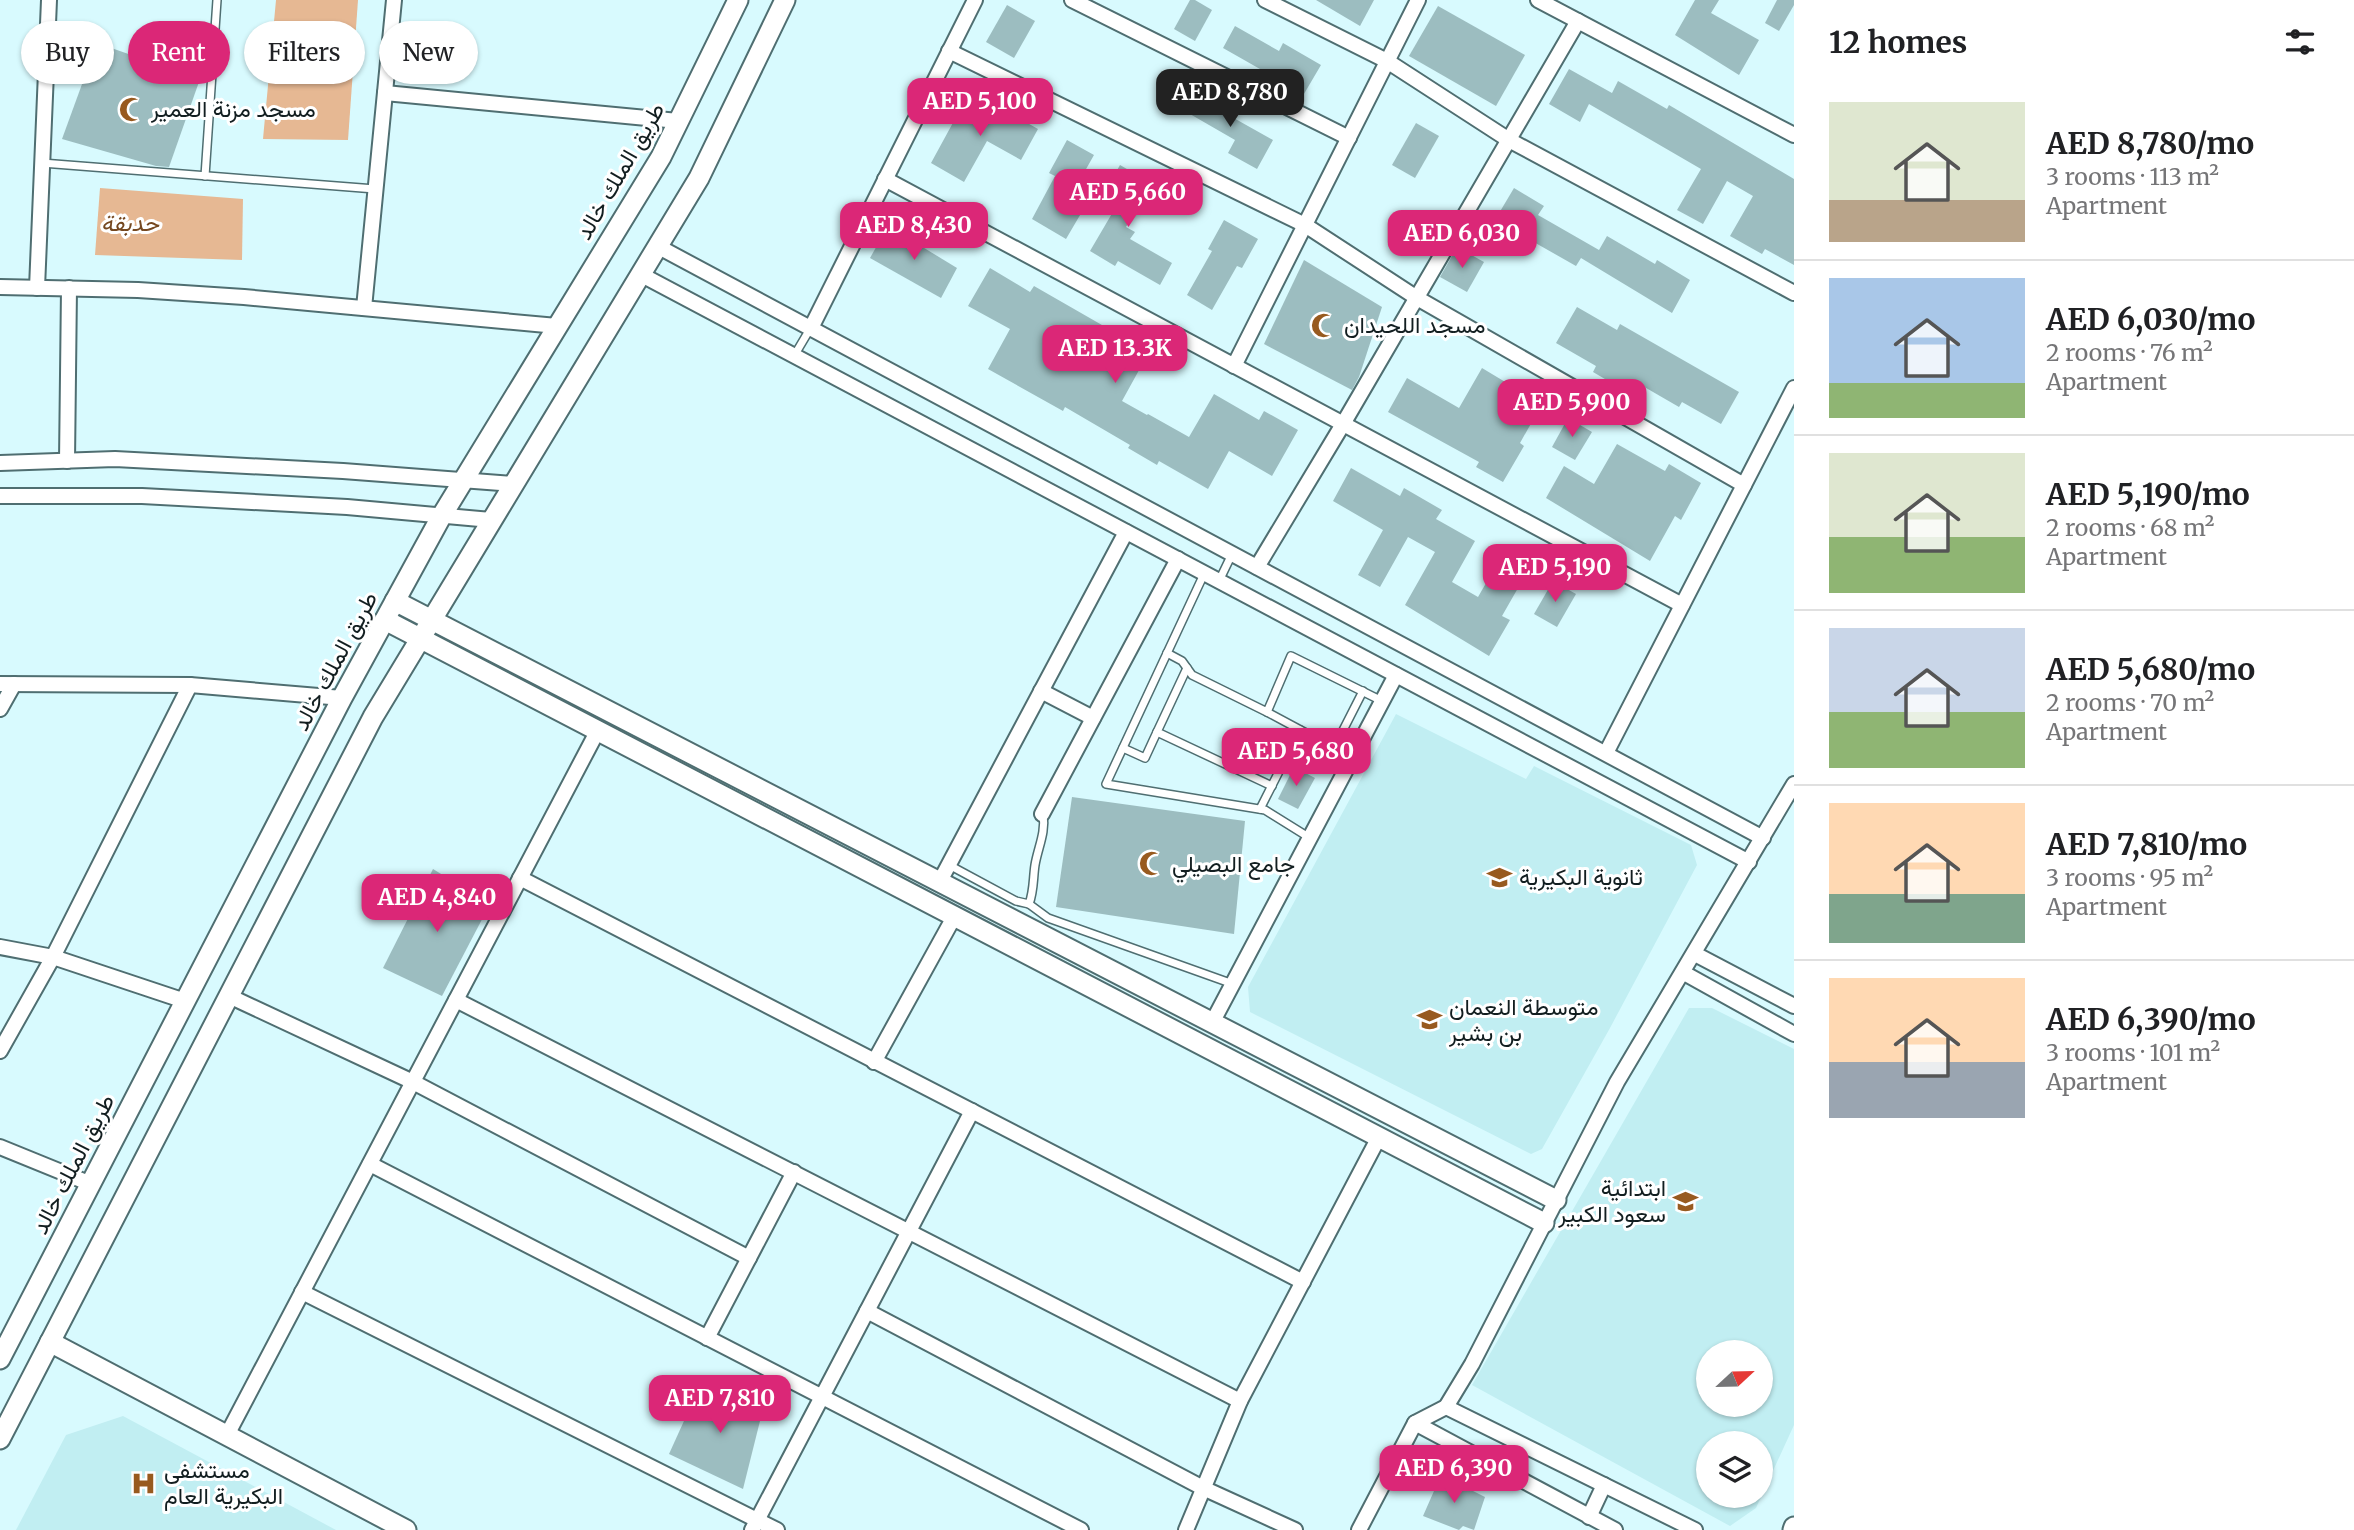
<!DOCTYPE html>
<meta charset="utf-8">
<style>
body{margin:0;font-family:Merriweather,Vazirmatn,serif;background:#f2f2f2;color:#202124;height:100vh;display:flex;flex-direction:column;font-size:26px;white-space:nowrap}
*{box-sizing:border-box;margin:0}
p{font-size:23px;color:#757577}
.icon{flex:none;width:38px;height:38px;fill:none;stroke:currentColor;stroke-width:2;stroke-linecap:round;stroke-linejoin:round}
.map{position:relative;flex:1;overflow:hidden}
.side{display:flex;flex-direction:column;background:#fff;width:560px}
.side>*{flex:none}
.hud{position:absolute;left:21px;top:21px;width:665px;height:63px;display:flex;gap:14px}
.needle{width:46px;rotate:68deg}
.fabs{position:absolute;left:1696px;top:1340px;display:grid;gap:14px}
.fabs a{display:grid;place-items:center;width:77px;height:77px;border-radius:50%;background:#fff;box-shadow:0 2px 5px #0004;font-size:35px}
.price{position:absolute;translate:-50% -60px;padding:0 16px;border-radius:14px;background:#db2777;color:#fff;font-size:23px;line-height:46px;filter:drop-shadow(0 2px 4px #0008)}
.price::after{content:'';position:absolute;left:50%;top:42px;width:21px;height:16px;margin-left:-10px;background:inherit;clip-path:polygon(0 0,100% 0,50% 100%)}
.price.current{background:#222;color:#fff}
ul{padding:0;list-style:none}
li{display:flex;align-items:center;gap:21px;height:175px;padding:0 35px}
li+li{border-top:2px solid #e0e0e0}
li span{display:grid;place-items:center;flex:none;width:196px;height:140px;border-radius:0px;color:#555}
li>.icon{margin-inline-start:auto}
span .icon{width:84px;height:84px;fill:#fffc;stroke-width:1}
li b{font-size:30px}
h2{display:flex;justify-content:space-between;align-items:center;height:84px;padding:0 35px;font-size:30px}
.tag{padding:0 24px;border-radius:32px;background:#fff;box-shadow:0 2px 5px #0004;font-size:24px;line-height:63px}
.tag.current{background:#db2777;color:#fff}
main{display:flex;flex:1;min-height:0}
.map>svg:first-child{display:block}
.built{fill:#c1eef2;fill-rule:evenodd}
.green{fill:#e6b893}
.building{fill:#9cbdc0}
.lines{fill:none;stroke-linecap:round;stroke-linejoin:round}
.lane-casing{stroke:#4f6e71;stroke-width:10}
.street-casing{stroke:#4f6e71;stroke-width:18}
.secondary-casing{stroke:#4f6e71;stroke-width:23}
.lane{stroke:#fff;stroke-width:7}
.street{stroke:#fff;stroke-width:14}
.secondary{stroke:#fff;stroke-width:19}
.labels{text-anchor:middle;stroke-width:6;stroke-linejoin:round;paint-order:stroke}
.poi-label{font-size:23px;fill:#121e20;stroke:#fff;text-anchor:start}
.street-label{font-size:23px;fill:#121e20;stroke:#fff}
.park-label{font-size:23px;font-style:italic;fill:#754820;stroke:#fff}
</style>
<main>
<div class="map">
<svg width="1794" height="1530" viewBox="0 0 1794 1530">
<rect width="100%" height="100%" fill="#d8fafe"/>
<g class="built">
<path d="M1396,714L1526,779L1534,766L1691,845L1697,865L1610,1028L1542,1149L1531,1154L1250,1012L1248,987Z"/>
<path d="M1689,1008H1712L1794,1049V1425L1756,1508L1730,1526L1472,1385ZM1708,1353H1760V1405H1708ZM1708,1444H1760V1496H1708Z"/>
<path d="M123,1416L336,1530H16L66,1435Z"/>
</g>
<g class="green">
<path d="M276,0H358L348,140L263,139Z"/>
<path d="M100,188L243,199L242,260L95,255Z"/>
</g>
<g class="building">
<path d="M1190,0H1195L1212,10L1195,41L1174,29Z"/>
<path d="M1316,0H1374L1360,26Z"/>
<path d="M1695,0H1719L1711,13L1759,40L1739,75L1675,35Z"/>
<path d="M1777,0H1794V5L1779,31L1765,23Z"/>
<path d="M1007,5L1035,21L1014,58L986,42Z"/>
<path d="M1438,6L1525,55L1496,106L1409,56Z"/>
<path d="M1235,26L1279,51L1283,43L1321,65L1301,99L1264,77L1267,73L1223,48Z"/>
<path d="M97,43L200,79L169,167L156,166L62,139Z"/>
<path d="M1569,69L1612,93L1618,81L1667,109L1669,105L1794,179V265L1765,249L1762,254L1730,236L1753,196L1727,181L1703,224L1677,210L1701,169L1589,104L1580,122L1549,104Z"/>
<path d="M1195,89L1226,107L1223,112L1273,140L1257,169L1228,153L1235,140L1183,110Z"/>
<path d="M967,97L1011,122L1015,116L1038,129L1021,160L987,141L964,182L931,163Z"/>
<path d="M1416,123L1439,136L1415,178L1392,165Z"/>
<path d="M1067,140L1094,155L1068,201L1083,210L1066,239L1032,219L1055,176L1049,173Z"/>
<path d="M1120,165L1151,183L1126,227L1135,232L1130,239L1172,263L1160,285L1118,261L1115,266L1090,251L1117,205L1102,197Z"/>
<path d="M1514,188L1544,206L1538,215L1599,250L1607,236L1655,264L1657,260L1690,280L1672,313L1581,258L1576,266L1495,220Z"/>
<path d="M1224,220L1258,239L1242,268L1237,266L1212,310L1187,295L1212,251L1208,249Z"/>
<path d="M888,226L957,268L941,298L870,258Z"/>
<path d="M1457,247L1484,262L1467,292L1440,277Z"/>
<path d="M1304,260L1382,307L1359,377L1352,390L1264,344Z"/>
<path d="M990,268L1030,292L1034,286L1149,352L1122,401L1147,415L1148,414L1189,437L1214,394L1259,420L1264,411L1298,430L1272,476L1229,451L1208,489L1159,461L1157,465L1128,448L1130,445L1065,407L1063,411L988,369L1010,329L968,306Z"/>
<path d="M1577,307L1617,330L1620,324L1739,392L1721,424L1682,402L1679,407L1634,381L1627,392L1593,372L1596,366L1556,343Z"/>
<path d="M1482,368L1542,404L1520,443L1524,446L1503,482L1476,467L1479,462L1388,412L1407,378L1459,408Z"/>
<path d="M1568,418L1592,432L1575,460L1552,447Z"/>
<path d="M1617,444L1665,471L1669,464L1701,483L1681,520L1675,516L1650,561L1546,498L1564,466L1594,484Z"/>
<path d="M1351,468L1400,496L1404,488L1442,510L1436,519L1475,541L1452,582L1478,597L1504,552L1530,567L1502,616L1510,620L1489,656L1405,605L1435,552L1408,537L1380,587L1358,575L1383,530L1333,501Z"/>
<path d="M1553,581L1576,594L1557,627L1534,614Z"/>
<path d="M1294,767L1315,778L1298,809L1278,799Z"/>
<path d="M1072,797L1245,821L1234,934L1056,907Z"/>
<path d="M433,869L490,904L442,996L383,968Z"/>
<path d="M698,1390L765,1401L743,1489L669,1454Z"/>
<path d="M1441,1475L1485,1497L1474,1530L1463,1526L1459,1530L1423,1516Z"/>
</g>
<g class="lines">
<defs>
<g id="lane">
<path d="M42,163L375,189"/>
<path d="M205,176L217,0"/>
<path d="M794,356L810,329"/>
<path d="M1204,574L1106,784L1265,810L1310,838"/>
<path d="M1219,581L1232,554"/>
<path d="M1167,653L1182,661L1192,675L1267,712L1291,656L1382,701"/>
<path d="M1187,668L1157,732L1272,786"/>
<path d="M1267,712L1334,748L1363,691"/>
<path d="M1123,748L1145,758L1157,732"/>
<path d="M1260,809L1300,730"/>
<path d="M1043,814C1046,833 1038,847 1035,865C1033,878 1034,891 1029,904L1048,918L1233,984"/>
<path d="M949,865L1016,901L1029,904"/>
</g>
<g id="street">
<path d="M1072,0L1349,138"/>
<path d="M1265,0L1387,61L1509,140L1794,293"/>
<path d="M1538,0L1794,135"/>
<path d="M949,51L1305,225L1417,298L1744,485"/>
<path d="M385,93L678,121"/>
<path d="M885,179L1682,605"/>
<path d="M657,246L1763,838"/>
<path d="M640,274L1749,862"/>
<path d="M0,287L138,290L244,297L557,326"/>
<path d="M37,288L49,0"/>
<path d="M364,308L394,0"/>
<path d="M811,328L975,0"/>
<path d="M1234,366L1418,0"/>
<path d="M67,461L69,288"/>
<path d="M0,463L115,459L343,471L513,484"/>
<path d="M0,496H142L347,507L491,520"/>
<path d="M1257,567L1343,424L1578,21"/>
<path d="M0,684L190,685L342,698"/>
<path d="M1041,691L1093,718"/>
<path d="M0,709L14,684"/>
<path d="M1606,753L1794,388"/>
<path d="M1042,814L1178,559"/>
<path d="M520,878L1303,1282"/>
<path d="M939,883L1126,532"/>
<path d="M0,947L53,957L185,1001"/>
<path d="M1695,954L1794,1006"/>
<path d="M1684,973L1794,1034"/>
<path d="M229,996L413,1082L749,1258"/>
<path d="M456,1000L1240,1401"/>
<path d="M1212,1023L1396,675"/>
<path d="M0,1051L53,957L190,685"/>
<path d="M874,1062L954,917"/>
<path d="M0,1147L91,1184"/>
<path d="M370,1164L1081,1530"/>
<path d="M302,1292L777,1530"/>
<path d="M867,1311L1203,1488L1295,1530"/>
<path d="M707,1338L794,1172"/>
<path d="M1446,1407L1695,1530"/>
<path d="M1415,1423L1615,1530"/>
<path d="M227,1435L597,732"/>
<path d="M1589,1517L1604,1485"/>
<path d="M752,1530L972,1111"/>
<path d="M1186,1530L1240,1401L1379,1137"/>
<path d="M1359,1530L1415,1423L1446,1407L1472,1364L1617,1082L1794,784"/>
</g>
<g id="secondary">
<path d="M395,601L1556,1200"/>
<path d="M385,620L1544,1223"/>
<path d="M50,1342L406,1530"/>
<path d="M0,1359L342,698L441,517L661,157L738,0"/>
<path d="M0,1439L373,717L699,178L785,0"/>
<path d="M1793,1530L1794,1527"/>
</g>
</defs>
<use href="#lane" class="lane-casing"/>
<use href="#street" class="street-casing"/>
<use href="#secondary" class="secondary-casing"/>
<use href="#lane" class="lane"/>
<use href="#street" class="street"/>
<use href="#secondary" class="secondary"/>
</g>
<defs>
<symbol id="mosque-bare" viewBox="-9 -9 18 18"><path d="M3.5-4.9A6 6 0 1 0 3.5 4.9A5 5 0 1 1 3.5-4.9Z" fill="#985a1f" stroke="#fff" stroke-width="2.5" paint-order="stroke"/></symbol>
<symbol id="school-bare" viewBox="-9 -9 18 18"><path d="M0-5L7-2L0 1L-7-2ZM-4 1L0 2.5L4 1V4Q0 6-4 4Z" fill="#985a1f" stroke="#fff" stroke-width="2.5" paint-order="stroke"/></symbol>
<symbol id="university-bare" viewBox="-9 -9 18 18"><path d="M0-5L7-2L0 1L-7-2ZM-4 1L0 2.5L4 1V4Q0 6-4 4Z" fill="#985a1f" stroke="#fff" stroke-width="2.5" paint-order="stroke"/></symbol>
<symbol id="hospital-bare" viewBox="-9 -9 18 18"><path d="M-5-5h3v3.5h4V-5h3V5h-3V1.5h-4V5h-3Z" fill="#985a1f" stroke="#fff" stroke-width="2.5" paint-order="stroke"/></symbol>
</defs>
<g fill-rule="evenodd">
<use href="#mosque-bare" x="114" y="92" width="35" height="35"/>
<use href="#mosque-bare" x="1306" y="308" width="35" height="35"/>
<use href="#mosque-bare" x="1134" y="846" width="35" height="35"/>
<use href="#school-bare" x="1482" y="860" width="35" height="35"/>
<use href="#school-bare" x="1412" y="1002" width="35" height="35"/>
<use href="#university-bare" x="1668" y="1184" width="35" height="35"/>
<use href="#hospital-bare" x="126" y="1466" width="35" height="35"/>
</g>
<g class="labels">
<g class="poi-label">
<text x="151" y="117">مسجد مزنة العمير</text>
<text x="1344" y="333">مسجد اللحيدان</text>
<text x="1172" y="872">جامع البصيلي</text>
<text x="1519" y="885">ثانوية البكيرية</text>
<text x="1449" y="1015">متوسطة النعمان<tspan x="1449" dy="26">بن بشير</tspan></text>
<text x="1666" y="1196" text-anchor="end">ابتدائية<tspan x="1666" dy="26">سعود الكبير</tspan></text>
<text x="164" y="1478">مستشفى<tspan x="164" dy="26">البكيرية العام</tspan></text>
</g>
<g class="street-label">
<text transform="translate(620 171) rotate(-60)" y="8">طريق الملك خالد</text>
<text transform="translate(335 661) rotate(-62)" y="8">طريق الملك خالد</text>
<text transform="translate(73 1164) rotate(-63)" y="8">طريق الملك خالد</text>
</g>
<g class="park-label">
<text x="130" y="231">حدبقة</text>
</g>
</g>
</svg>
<div class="fabs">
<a><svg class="needle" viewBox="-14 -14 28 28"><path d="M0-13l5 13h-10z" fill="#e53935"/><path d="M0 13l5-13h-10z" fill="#757577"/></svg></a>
<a><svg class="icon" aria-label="layers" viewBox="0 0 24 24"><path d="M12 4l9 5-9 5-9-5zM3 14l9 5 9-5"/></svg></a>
</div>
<b class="price current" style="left:1230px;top:129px">AED 8,780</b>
<b class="price" style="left:980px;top:138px">AED 5,100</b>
<b class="price" style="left:1128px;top:229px">AED 5,660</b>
<b class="price" style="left:914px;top:262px">AED 8,430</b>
<b class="price" style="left:1462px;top:270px">AED 6,030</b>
<b class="price" style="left:1115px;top:385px">AED 13.3K</b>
<b class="price" style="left:1572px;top:439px">AED 5,900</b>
<b class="price" style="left:1555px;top:604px">AED 5,190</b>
<b class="price" style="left:1296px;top:788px">AED 5,680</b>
<b class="price" style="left:437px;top:934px">AED 4,840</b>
<b class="price" style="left:720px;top:1435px">AED 7,810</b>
<b class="price" style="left:1454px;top:1505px">AED 6,390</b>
<div class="hud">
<a class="tag">Buy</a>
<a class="tag current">Rent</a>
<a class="tag">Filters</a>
<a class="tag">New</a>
</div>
</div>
<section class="side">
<h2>12 homes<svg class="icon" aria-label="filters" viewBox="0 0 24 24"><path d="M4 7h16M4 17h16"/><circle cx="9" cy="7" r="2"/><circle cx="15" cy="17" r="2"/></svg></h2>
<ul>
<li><span style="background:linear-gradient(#dfe7d0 70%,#b9a48a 0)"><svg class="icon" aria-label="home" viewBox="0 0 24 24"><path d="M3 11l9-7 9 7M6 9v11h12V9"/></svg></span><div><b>AED 8,780/mo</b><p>3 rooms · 113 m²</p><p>Apartment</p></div></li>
<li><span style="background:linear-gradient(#a9c7e8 75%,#8fb573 0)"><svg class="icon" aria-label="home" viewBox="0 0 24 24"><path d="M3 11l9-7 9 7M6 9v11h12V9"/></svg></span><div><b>AED 6,030/mo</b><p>2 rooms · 76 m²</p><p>Apartment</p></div></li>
<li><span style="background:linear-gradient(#dfe7d0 60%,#8fb573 0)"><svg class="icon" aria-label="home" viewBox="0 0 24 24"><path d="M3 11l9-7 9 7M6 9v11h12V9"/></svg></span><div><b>AED 5,190/mo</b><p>2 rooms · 68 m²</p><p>Apartment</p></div></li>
<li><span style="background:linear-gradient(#c9d6e8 60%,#8fb573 0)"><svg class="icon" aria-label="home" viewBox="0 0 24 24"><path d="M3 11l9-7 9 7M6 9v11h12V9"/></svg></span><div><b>AED 5,680/mo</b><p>2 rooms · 70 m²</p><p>Apartment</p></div></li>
<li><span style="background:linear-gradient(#ffd9b3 65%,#7fa58c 0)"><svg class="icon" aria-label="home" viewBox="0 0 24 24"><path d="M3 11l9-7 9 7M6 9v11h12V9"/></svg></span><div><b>AED 7,810/mo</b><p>3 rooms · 95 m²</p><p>Apartment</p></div></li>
<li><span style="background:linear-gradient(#ffd9b3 60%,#9aa5b1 0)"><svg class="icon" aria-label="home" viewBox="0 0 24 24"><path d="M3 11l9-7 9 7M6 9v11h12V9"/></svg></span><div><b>AED 6,390/mo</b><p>3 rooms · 101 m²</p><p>Apartment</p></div></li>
</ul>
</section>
</main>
